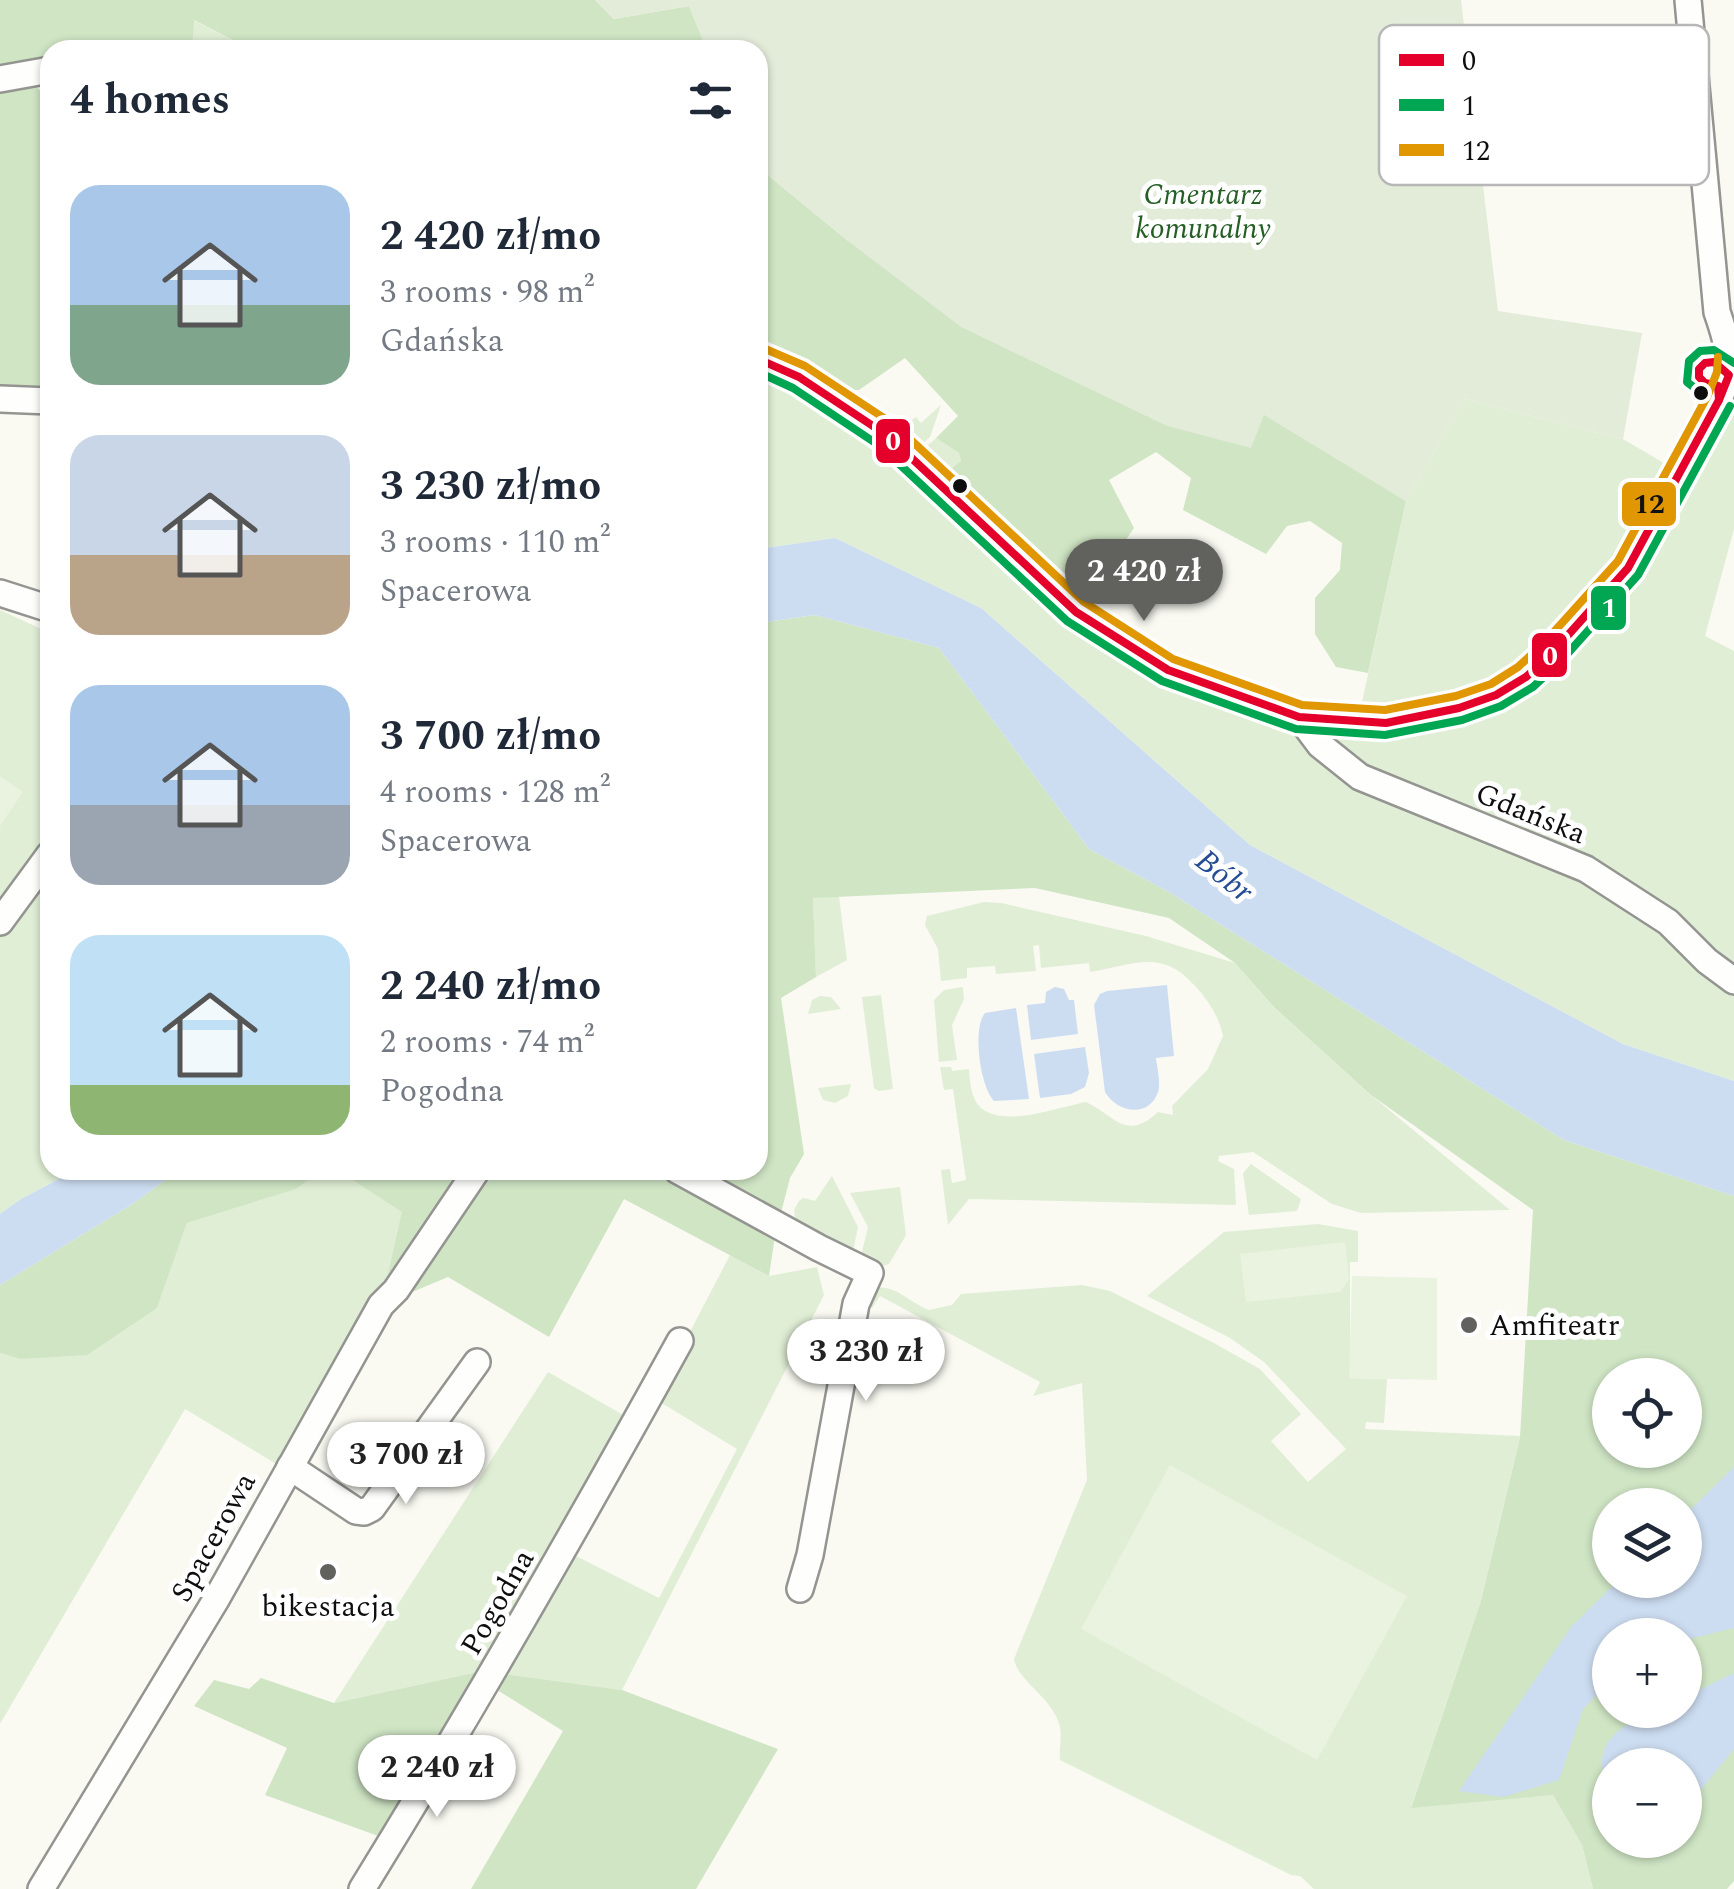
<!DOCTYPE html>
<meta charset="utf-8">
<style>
body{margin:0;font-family:Spectral,serif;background:#f2f2f3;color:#1f2937;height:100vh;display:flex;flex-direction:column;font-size:38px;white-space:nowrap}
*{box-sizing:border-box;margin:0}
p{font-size:32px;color:#747a83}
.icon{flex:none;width:55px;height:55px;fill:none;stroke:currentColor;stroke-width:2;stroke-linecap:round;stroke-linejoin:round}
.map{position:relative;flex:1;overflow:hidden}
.side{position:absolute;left:40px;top:40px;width:728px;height:1140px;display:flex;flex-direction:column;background:#fff;border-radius:30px;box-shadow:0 2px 8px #0004}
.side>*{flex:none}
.fabs{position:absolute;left:1592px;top:1358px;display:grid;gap:20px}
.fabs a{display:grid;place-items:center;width:110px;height:110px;border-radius:50%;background:#fff;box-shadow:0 2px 8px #0004;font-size:50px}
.price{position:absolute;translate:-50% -85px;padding:0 22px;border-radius:35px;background:#fff;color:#222;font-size:32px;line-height:65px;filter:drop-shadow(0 2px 5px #0008)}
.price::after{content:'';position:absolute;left:50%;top:60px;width:30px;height:22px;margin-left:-15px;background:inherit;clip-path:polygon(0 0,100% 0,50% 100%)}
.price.selected{background:#61615e;color:#fff}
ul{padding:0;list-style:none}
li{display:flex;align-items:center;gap:30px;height:250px;padding:0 30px}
li span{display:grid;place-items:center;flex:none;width:280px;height:200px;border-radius:30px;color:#555}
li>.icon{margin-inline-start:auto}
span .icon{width:120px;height:120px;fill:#fffc;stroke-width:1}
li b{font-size:42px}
h2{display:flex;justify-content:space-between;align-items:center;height:120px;padding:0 30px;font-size:42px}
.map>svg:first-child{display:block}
.green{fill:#e0eed5}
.forest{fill:#cfe5c4;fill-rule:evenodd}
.cemetery{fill:#e3ebd9}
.pitch{fill:#eaf3df}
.water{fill:#cdddf1}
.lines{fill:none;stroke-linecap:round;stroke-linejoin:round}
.minor-casing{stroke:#949491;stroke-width:30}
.minor{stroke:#fefefd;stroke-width:25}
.bus-1-casing{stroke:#fff;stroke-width:15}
.bus-2-casing{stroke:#fff;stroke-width:15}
.bus-3-casing{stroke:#fff;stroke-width:15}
.bus-1{stroke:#e4002b;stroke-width:8}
.bus-2{stroke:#00a651;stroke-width:8}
.bus-3{stroke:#e09701;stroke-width:8}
.bus-dot{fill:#0e0e0e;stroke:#fff;stroke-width:4}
.poi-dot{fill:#61615e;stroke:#fff;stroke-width:4}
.labels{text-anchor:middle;stroke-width:10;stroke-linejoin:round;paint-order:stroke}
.park-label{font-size:30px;font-style:italic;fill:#265f25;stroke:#fff}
.street-label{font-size:30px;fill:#0e0e0e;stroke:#fff}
.poi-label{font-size:30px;fill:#0e0e0e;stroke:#fff;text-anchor:start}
.water-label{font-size:32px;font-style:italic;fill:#244d93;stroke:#fff}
.key{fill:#fff;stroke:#b7b7b7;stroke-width:2.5}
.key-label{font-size:28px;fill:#0e0e0e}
.line-badge{stroke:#fff;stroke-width:4}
.badge-label{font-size:28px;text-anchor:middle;font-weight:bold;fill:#fff}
.pale-badge-label{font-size:28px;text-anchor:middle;font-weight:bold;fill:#111}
</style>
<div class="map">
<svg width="1734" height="1889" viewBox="0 0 1734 1889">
<rect width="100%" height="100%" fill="#fafaf3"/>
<g class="green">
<path d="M193,20L252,50H192Z"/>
<path d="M758,359L889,453L1021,587L1104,648L1168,670L1358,720L1406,501L1465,399L1623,439L1674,469L1734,376V529L1705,636L1734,651V1081L1623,1044L1250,845L981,608L835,538L758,549Z"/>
<path d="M941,405L930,437L920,446L900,428L916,417L921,423Z"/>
<path d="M936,438L959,453L961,461L952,473L953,476L924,449Z"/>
<path d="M0,610L50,633V836L0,903Z"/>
<path d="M50,854V1170H76L21,1199L0,1214V922Z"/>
<path d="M839,896L847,960L816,977L813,898Z"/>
<path d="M984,902L1001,903L1146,936L1235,963L1274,1007L1371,1095L1510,1210L1361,1213L1332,1204L1253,1152L1219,1156L1218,1161L1234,1169L1236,1205L969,1199L948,1225L941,1170L950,1169L952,1183L966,1180L953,1089L944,1090L940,1067H951L952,1071L969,1069C970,1082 971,1099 981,1108C1006,1128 1058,1107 1086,1102C1114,1115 1126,1142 1158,1112L1173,1115L1172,1106L1208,1069L1223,1036C1219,1017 1210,1003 1197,988C1162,948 1138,964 1090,972L1089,963L1041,968L1039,945L1033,946L1036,971L996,974L995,966L967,968V978L941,981L938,949L925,925L927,916Z"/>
<path d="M963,987L964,999L952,1025L957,1060L939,1062L934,1000L944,990Z"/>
<path d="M881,995L893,1089L879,1091L874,1088L862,997Z"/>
<path d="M820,996L831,997L841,1009L808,1014L812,1000Z"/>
<path d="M851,1084L848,1096L835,1103L823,1100L818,1088Z"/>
<path d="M1251,1164L1301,1199L1297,1211L1249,1215L1243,1173Z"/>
<path d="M322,1170H337L403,1212L381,1305L283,1468L185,1409L0,1724V1353L20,1359L157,1308L187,1223L295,1189Z"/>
<path d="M832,1176L858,1227L852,1256L796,1227L794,1210L799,1201L803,1198L815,1201Z"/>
<path d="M900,1187L906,1235L889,1264L879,1267L860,1260L868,1227L850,1193Z"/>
<path d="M1318,1224L1358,1231V1262H1350V1378L1387,1379L1384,1423L1366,1422L1365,1429L1520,1436L1481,1601L1411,1807L1553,1795L1582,1845L1593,1889H1314L1300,1876L1291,1875L1060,1760C1059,1750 1062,1736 1060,1727C1053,1697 1018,1682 1014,1659L1087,1480L1082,1383L1033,1396L1040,1382L880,1296L872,1308L868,1306L872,1289C894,1282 909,1303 929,1310L952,1305L961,1294L1082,1285L1110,1291L1214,1343L1260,1369L1301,1414L1271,1441L1308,1482L1346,1449L1264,1362L1230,1338L1147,1296L1224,1232Z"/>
<path d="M730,1255L769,1276L817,1267L824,1295L622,1690L482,1671L334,1703L548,1372L625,1416L558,1547L659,1598L737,1449L655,1399Z"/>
</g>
<g class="forest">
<path d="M0,0H595L614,19L689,6L707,50H252L194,20L192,50H50V70L25,75L50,101V401L0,399Z"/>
<path d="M758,167L848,241L1264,414L1406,501L1368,673L1336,667L1315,634V598L1340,570L1342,543L1310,521L1287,526L1266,554L1183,510L1191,478L1156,452L1109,480L1134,528L1085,599L1015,539L953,476L951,469L961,461L959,453L936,438L958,416L905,358L859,390H821L758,359Z"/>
<path d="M815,615L939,648L1089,849L1169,892L1564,1140L1734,1196V1881L1727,1889H1593L1582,1845L1553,1795L1411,1808L1481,1601L1520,1437L1533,1210L1371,1095L1274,1007L1235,963L1169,918L1035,888L813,898L816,977L781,998L804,1154L790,1178L775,1236L769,1276L624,1199L549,1337L448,1277L381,1305L402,1212L337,1170H758V623ZM1610,1375H1685V1450H1610ZM1610,1505H1685V1580H1610ZM1610,1635H1685V1710H1610ZM1610,1765H1685V1840H1610Z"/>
<path d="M179,1170H322L296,1189L187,1223L157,1308L87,1355L20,1359L0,1353V1285L134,1203Z"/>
<path d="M482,1671L622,1690L778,1749L696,1889H471L563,1731L481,1680L381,1837L265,1795L287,1748L194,1706L214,1680L249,1689L261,1678L334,1703Z"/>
</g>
<path class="cemetery" d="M595,0H1461L1498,311L1642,333L1623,439L1465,399L1406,501L1264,415L1251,448L1167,426L961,327L848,241L758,167V50H707L689,6L614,19Z"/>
<g class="pitch">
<path d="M0,776L23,792L0,826Z"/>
<path d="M1345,1242L1349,1279L1340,1292L1246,1302L1240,1254Z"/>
<path d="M1352,1276L1437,1278V1380L1349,1378Z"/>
<path d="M1170,1465L1407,1596L1317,1760L1081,1629Z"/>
</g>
<g class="water">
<path d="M835,538L981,608L1250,845L1623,1044L1734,1081V1196L1564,1140L1169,892L1089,849L939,648L815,615L758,623V549Z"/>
<path d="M1167,985L1174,1056L1156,1058C1157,1068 1161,1082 1158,1092C1149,1119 1116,1112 1105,1092L1094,1005L1100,994L1107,991Z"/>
<path d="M1055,987L1064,989L1069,1000H1074L1078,1034L1031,1040L1027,1005L1045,1003L1046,992Z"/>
<path d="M1016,1008L1029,1099L994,1101C980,1087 972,1028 985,1013Z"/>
<path d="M1085,1047L1089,1073L1085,1087L1071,1094L1040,1098L1034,1054Z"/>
<path d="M76,1170H179L134,1203L0,1285V1214L21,1199Z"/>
<path d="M1734,1467V1628L1685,1640V1635H1610V1681L1583,1709L1559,1780L1503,1797L1459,1791L1572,1626L1619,1580H1685V1515Z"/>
<path d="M1734,1673V1749L1685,1809V1765H1610V1790C1580,1737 1641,1710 1685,1710V1697Z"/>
</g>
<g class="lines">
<defs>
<g id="minor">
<path d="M0,79L50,70"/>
<path d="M758,359L799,377L888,436L1076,612L1112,637L1168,670L1299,717L1386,723L1459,708L1496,695L1526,677L1552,653L1628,568L1719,400C1733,364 1730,349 1717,312L1688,0"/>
<path d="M0,399L50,401"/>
<path d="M1719,400L1718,386L1701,380L1699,369L1705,363L1714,362L1729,375"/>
<path d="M0,593L50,609"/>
<path d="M1299,717L1320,745L1360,777L1586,869L1668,922L1707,961L1734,981"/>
<path d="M0,922L50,854"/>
<path d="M677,1170L819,1248L870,1273L856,1304L810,1555L800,1589"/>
<path d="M290,1467L356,1511L364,1512L372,1508L477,1362"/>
<path d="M41,1889L217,1598L381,1305L396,1290L477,1170"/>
<path d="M362,1889C473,1709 578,1526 680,1341"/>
</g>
</defs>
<use href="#minor" class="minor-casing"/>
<use href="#minor" class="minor"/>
<defs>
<g id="bus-1">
<path d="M758,359L799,377L888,436L1076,612L1168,670L1299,717L1386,723L1459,708L1496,695L1526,677L1552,653L1628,568L1719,400"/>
<path d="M1714,362L1729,375L1719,400L1718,386L1705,383L1699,377V369L1705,363Z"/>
</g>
<g id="bus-2">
<path d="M758,372L793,388L880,446L1067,621L1162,681L1296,729L1385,735L1462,720L1501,706L1533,687L1560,662L1638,575L1730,406"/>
<path d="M1706,397L1687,382L1689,361L1700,351L1714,350L1734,363"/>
</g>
<path id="bus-3" d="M763,348L805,366L896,426L1084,602L1173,659L1302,705L1385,710L1456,696L1491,684L1518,667L1543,644L1618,561L1708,395L1717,372L1718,357"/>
</defs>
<use href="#bus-1" class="bus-1-casing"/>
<use href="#bus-2" class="bus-2-casing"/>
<use href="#bus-3" class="bus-3-casing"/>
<use href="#bus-1" class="bus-1"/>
<use href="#bus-2" class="bus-2"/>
<use href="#bus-3" class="bus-3"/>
</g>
<g class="bus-dot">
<circle cx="1701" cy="393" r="9"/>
<circle cx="960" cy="486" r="9"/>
</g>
<g class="poi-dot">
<circle cx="1469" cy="1325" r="10"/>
<circle cx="328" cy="1572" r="10"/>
</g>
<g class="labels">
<g class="park-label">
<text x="1203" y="204">Cmentarz<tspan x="1203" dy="34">komunalny</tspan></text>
</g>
<g class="street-label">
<text transform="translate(1531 813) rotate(22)" y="10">Gdańska</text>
<text transform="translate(213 1537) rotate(-61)" y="10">Spacerowa</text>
<text transform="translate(497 1602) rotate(-60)" y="10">Pogodna</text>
</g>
<g class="poi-label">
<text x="1489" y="1335">Amfiteatr</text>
<text x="328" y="1616" text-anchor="middle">bikestacja</text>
</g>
<g class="water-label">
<text transform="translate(1225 875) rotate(39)" y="11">Bóbr</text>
</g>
</g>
<rect x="1379" y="25" width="330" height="160" rx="15" class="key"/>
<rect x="1399" y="54" width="45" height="12" fill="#e4002b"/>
<rect x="1399" y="99" width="45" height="12" fill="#00a651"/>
<rect x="1399" y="144" width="45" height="12" fill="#e09701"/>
<g class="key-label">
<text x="1462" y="70">0</text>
<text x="1462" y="115">1</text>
<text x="1462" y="160">12</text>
</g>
<g class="line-badge">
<rect x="874" y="417" width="38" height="48" rx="10" fill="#e4002b"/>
<rect x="1620" y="480" width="58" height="48" rx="10" fill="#e09701"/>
<rect x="1589" y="584" width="39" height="48" rx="10" fill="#00a651"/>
<rect x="1530" y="631" width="39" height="48" rx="10" fill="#e4002b"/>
</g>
<g class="badge-label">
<text x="893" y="450">0</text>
<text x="1609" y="617">1</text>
<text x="1550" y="665">0</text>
</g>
<g class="pale-badge-label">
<text x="1649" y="513">12</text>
</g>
</svg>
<div class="fabs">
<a><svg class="icon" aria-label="locate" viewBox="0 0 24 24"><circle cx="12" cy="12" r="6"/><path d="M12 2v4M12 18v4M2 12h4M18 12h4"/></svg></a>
<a><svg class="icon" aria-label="layers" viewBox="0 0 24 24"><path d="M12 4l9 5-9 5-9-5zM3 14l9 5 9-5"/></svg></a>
<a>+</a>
<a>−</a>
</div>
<b class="price selected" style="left:1144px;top:624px">2 420 zł</b>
<b class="price" style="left:866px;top:1404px">3 230 zł</b>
<b class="price" style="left:406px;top:1507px">3 700 zł</b>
<b class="price" style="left:437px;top:1820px">2 240 zł</b>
<section class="side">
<h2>4 homes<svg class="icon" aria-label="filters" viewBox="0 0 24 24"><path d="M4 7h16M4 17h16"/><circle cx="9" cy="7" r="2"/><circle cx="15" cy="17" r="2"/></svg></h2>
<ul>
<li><span style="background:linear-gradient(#a9c7e8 60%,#7fa58c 0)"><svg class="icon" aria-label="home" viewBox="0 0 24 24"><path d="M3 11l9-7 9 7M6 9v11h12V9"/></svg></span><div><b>2 420 zł/mo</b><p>3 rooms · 98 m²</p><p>Gdańska</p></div></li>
<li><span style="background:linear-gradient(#c9d6e8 60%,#b9a48a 0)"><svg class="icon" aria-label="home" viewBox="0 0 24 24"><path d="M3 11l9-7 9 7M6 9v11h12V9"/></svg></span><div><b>3 230 zł/mo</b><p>3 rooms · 110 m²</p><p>Spacerowa</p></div></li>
<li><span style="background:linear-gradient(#a9c7e8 60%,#9aa5b1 0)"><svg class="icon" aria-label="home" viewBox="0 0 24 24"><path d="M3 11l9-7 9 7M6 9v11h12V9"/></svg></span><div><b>3 700 zł/mo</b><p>4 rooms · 128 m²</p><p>Spacerowa</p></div></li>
<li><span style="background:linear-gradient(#bfe0f5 75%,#8fb573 0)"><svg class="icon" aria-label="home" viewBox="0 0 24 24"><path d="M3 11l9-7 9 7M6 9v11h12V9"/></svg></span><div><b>2 240 zł/mo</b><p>2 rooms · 74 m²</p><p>Pogodna</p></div></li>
</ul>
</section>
</div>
